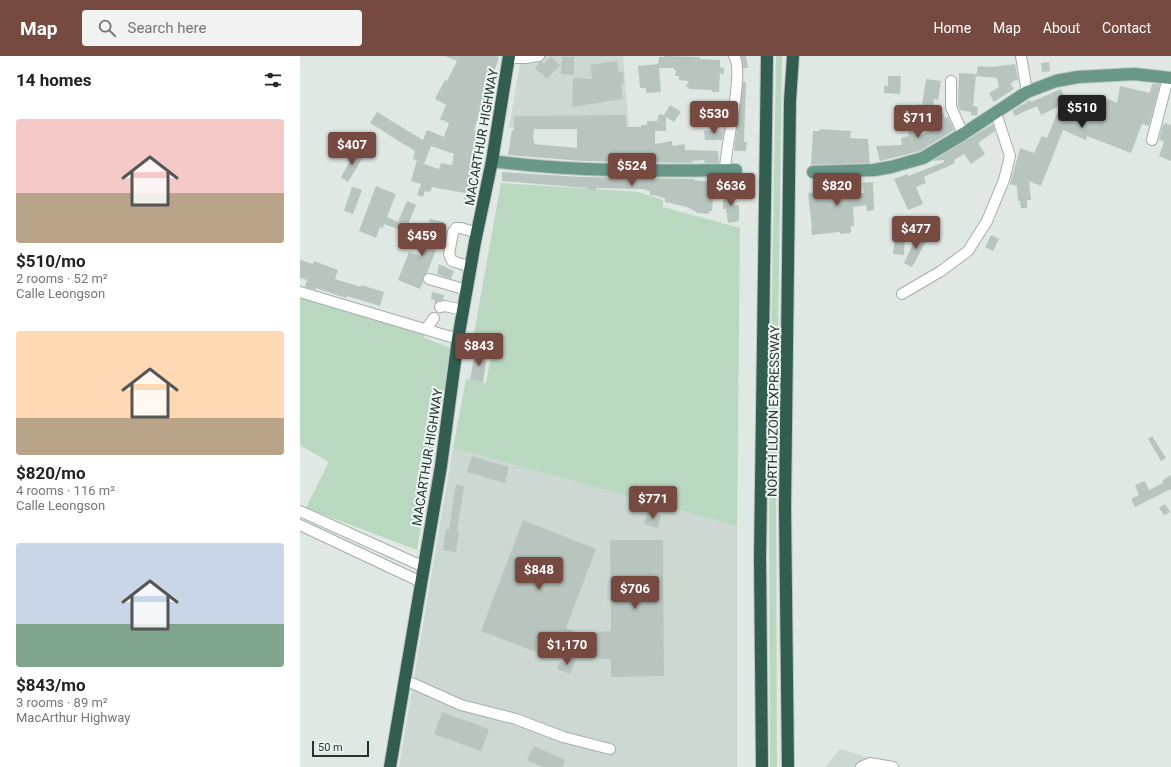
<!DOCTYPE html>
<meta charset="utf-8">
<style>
body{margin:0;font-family:Roboto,sans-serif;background:#f2f2f2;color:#222;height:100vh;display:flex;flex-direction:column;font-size:15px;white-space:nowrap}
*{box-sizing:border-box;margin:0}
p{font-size:13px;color:#767676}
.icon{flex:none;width:22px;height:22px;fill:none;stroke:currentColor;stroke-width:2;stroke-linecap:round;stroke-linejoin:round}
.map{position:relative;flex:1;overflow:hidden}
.details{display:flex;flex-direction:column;background:#fff;width:300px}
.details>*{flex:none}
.scale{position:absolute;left:12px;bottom:10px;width:57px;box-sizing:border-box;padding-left:4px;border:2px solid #22362f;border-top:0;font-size:11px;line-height:14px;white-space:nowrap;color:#22362f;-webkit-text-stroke:3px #eff5f2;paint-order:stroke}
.price{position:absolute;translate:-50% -34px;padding:0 9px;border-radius:4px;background:#774a41;color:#fff;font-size:13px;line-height:26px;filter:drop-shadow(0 1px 2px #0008)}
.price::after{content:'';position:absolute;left:50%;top:24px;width:12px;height:9px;margin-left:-6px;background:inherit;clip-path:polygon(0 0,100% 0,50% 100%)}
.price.current{background:#222;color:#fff}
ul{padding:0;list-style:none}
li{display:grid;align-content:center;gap:8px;height:212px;padding:0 16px}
li span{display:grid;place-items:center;height:124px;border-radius:4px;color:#555}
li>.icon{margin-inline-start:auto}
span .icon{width:72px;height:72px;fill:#fffc;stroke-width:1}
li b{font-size:17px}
h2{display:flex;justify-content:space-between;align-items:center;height:48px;padding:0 16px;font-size:17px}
header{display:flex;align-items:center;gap:24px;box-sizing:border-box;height:56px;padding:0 20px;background:#774a41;color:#fff}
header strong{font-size:19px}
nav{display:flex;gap:22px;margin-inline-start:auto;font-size:14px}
.search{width:280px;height:36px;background:#f2f2f2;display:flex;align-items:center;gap:10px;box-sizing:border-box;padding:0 14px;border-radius:4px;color:#767676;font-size:15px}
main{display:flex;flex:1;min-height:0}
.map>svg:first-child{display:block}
.built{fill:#ced8d2}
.green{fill:#bad7c0}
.building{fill:#b8c5bf;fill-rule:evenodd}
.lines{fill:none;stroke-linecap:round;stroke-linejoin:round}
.minor-casing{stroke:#a3afa9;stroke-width:12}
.major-casing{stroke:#bdc3c1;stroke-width:14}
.highway-casing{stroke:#bdc3c1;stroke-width:14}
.minor{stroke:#fff;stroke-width:10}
.major{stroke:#699889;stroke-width:12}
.highway{stroke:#325e52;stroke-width:12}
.labels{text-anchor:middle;stroke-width:4;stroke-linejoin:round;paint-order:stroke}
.street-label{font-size:13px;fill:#22362f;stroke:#eff5f2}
</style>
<header>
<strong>Map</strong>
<div class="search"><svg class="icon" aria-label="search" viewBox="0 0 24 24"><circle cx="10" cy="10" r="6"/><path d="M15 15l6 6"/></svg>Search here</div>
<nav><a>Home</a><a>Map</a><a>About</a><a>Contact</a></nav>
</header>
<main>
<section class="details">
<h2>14 homes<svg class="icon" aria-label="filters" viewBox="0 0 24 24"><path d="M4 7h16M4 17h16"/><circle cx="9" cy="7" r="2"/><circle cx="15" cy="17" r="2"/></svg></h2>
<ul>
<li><span style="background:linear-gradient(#f6c9c9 60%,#b9a48a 0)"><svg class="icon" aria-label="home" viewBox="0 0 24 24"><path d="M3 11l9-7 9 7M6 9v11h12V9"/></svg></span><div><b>$510/mo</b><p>2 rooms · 52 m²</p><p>Calle Leongson</p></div></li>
<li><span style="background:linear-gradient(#ffd9b3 70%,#b9a48a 0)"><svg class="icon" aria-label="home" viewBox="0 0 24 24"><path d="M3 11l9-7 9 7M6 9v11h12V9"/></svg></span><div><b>$820/mo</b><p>4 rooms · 116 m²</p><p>Calle Leongson</p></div></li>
<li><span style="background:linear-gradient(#c9d6e8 65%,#7fa58c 0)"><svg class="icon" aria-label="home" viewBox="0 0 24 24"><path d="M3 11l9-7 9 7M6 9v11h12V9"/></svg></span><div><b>$843/mo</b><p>3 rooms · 89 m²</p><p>MacArthur Highway</p></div></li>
</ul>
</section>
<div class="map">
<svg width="871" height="711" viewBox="0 0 871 711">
<rect width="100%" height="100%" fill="#dfe8e3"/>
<g class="built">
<path d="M246,0H323L329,73L209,72L220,8Z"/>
<path d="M153,392L437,470V711H99Z"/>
<path d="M540,693L601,711H525Z"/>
</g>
<g class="green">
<path d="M476,0H482L476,421L477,711H470L469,417Z"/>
<path d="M201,127L338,136L363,144V151L440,172L437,470L153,392L166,323L186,327L191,301L171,294Z"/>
<path d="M0,240L125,276L124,282L151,292L117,494L6,452L29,406L0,389Z"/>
</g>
<g class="building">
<path d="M145,0H196L199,1L193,20L186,35L191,36L185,57L180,56L174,74L181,76L177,92L181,93L174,120H176L172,145L164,143L165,137L132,131L130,136L125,135L123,141L117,139L121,128L111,125L117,104L113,103L115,95L70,67L77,56L123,84L127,74L144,81L149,67L140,63L146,49L135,43L145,24L147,25L157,5ZM131,90L154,98L152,109L141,107L139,113L124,108Z"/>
<path d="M251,0L260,9L247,23L235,12L240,6H242L244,8Z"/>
<path d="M364,0L400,1V3L420,4V11L424,12V18L420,17L419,36H412V34L390,33L386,30L389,25L379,24V20H375L376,14H374V12H359L361,36L346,37V32H340L338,10L358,8L359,1H364Z"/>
<path d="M441,0H446L448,12H443Z"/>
<path d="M262,1H274V19L261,18Z"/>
<path d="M317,5L319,16L323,15L324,27L321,28L323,43L272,51L273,22L292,23L290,9Z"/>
<path d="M749,6L750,15L742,16L741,7Z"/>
<path d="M715,8L718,24L713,25V27H710L714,33L694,46L689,37L699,31L697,22L676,20L678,10L691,11Z"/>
<path d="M659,17L676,18L673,50L678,51L677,60L671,59V56L660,54L658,50Z"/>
<path d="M588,20H601L600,38L584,37V30H588Z"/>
<path d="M626,23L641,25L638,44L634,43L633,57L621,56L618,48L622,49Z"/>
<path d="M443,26H446L444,86H447L446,95H434Z"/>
<path d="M852,28H860L849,70L842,68L831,97L787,80L786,84L763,74L741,130L729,125L731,144H727V152H721L720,145H718L717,130L710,128L720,92L734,97L742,80L747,82L760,50L741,59L737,50L715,60L712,55L730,44L731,46L761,33L765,42L777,48L780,41L805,51L808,43L817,47L820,30L850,37Z"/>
<path d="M370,49L381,56L374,66L366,61V75H355V88L372,85L373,90L385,88V94L418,95L419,107H405L404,104L392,105L393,107L283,105L208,99L212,74H214V60L326,59V71H341V69H347V65H357L359,58L364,59ZM234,73H277V92L234,88V84H233Z"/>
<path d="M643,57L645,62L648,61L654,74L620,95L580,105L576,90L602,89L601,82L609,80L608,76L617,74L618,80L630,75L626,65Z"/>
<path d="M865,67L871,69V105L859,100L864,86L859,83L863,68L864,69Z"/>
<path d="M693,68L695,75L678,87L685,98L671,108L664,98L654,104L655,106L653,108L624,121L626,127L616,131L623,148L608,154L594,123L608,118V120L644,106V104L632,105Z"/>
<path d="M520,73L551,75L550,82L568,83L570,107L511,109L513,75H519Z"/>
<path d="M411,74L424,75L422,84H405L404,75Z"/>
<path d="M56,95L64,100L48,126L41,121Z"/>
<path d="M202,116L281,121L394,123V124L410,126L407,142H413L412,155H409V158L398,157L387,151L365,146V142L359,141V140L350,139V135L345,134V133L296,132V134L287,133V132L202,125Z"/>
<path d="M539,124V126L550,125L552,138L564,137L563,127L573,126L574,154L567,155L566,149L553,151L554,170H551V177L540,178V176L512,179L511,172H512L508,137L521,136L520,126Z"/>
<path d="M76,130L96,138L87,161L98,166L107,145L116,149L105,176L84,168L83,172L80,171L76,182L59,175Z"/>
<path d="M52,131L62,134L53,158L44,155Z"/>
<path d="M432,134L435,149H439V165L428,167L426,153H423V144H425L423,135Z"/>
<path d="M130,163L144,166L138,189L127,217L123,221V226L120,233L98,224L109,196L120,200Z"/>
<path d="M618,177L628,182L612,211L604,207Z"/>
<path d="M595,179H605L604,199L593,198Z"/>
<path d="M691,179L699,183L693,195L685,191Z"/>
<path d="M0,204L13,208L14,205L38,214L35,223L61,231V229L84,236L80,250L47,240L46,242L16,232V234L5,231L7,224L0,222Z"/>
<path d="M139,208L154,215L151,223L137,218Z"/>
<path d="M132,236L144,239L143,244L138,245L134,248L135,244L131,243Z"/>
<path d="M175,296L187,298L183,326L170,324Z"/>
<path d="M852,380L866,402L861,405L848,383Z"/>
<path d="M172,400L209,411L205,427L167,416Z"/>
<path d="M871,419V433L835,451L831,443L839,439L835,429L845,425L849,434L863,427L862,425Z"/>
<path d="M156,428L164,430L157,475H159L156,496L143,494L146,473L149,474Z"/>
<path d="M865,448L870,456L864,459L859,452Z"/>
<path d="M347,456L361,459L358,472L344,468Z"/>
<path d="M223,464L296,493L266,572L278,577L274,589L262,584L254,603L181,575Z"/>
<path d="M310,484H363L364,620L311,621V603H297L296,576L311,575Z"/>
<path d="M269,601L276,604L270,618L257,613L260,606L267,608Z"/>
<path d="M142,656L189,673L181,695L134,678Z"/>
<path d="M234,690L265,704L262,711H242L227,704Z"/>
</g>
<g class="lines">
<defs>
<g id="minor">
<path d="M721,0L727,36"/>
<path d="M209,2H225L239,0"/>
<path d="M651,25V51L663,78"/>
<path d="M852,84L868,22"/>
<path d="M425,114C425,92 445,15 434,0"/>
<path d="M171,211L152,205L149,198L153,176L156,172H161L177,177"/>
<path d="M129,223L167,234"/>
<path d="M0,236L158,283"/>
<path d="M602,238L641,215L668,195L687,165L704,124L710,100L696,57"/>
<path d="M140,251L145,250L163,254"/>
<path d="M126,273L134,262"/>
<path d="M0,455L124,511"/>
<path d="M0,469L121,526"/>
<path d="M104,625L114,628L161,649L216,663L263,681L310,693"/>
<path d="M561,711L570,707L593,711"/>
</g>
<g id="major">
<path d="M192,105C271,116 356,115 436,114"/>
<path d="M513,116L574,114L591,111L623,102L663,78L727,36L756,25L778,21L834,18L871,22"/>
</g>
<g id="highway">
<path d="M90,711L141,410L158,283L175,186L192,105L209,0"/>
<path d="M462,711L460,501L467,0"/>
<path d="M488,711L485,451L490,45L493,0"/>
</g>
</defs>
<use href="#minor" class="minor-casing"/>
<use href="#major" class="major-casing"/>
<use href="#highway" class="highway-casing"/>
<use href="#minor" class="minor"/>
<use href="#major" class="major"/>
<use href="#highway" class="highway"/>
</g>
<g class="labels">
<g class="street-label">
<text transform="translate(181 81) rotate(-80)" y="5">MACARTHUR HIGHWAY</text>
<text transform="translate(473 355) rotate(-89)" y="5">NORTH LUZON EXPRESSWAY</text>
<text transform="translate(127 401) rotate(-81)" y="5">MACARTHUR HIGHWAY</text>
</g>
</g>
</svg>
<div class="scale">50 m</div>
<b class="price current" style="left:782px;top:73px">$510</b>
<b class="price" style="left:414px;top:79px">$530</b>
<b class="price" style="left:618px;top:83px">$711</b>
<b class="price" style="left:52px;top:110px">$407</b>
<b class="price" style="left:332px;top:131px">$524</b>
<b class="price" style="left:431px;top:151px">$636</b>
<b class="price" style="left:537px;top:151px">$820</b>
<b class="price" style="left:616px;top:194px">$477</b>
<b class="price" style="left:122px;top:201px">$459</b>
<b class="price" style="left:179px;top:311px">$843</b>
<b class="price" style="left:353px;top:464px">$771</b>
<b class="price" style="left:239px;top:535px">$848</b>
<b class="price" style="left:335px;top:554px">$706</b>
<b class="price" style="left:267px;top:610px">$1,170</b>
</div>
</main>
